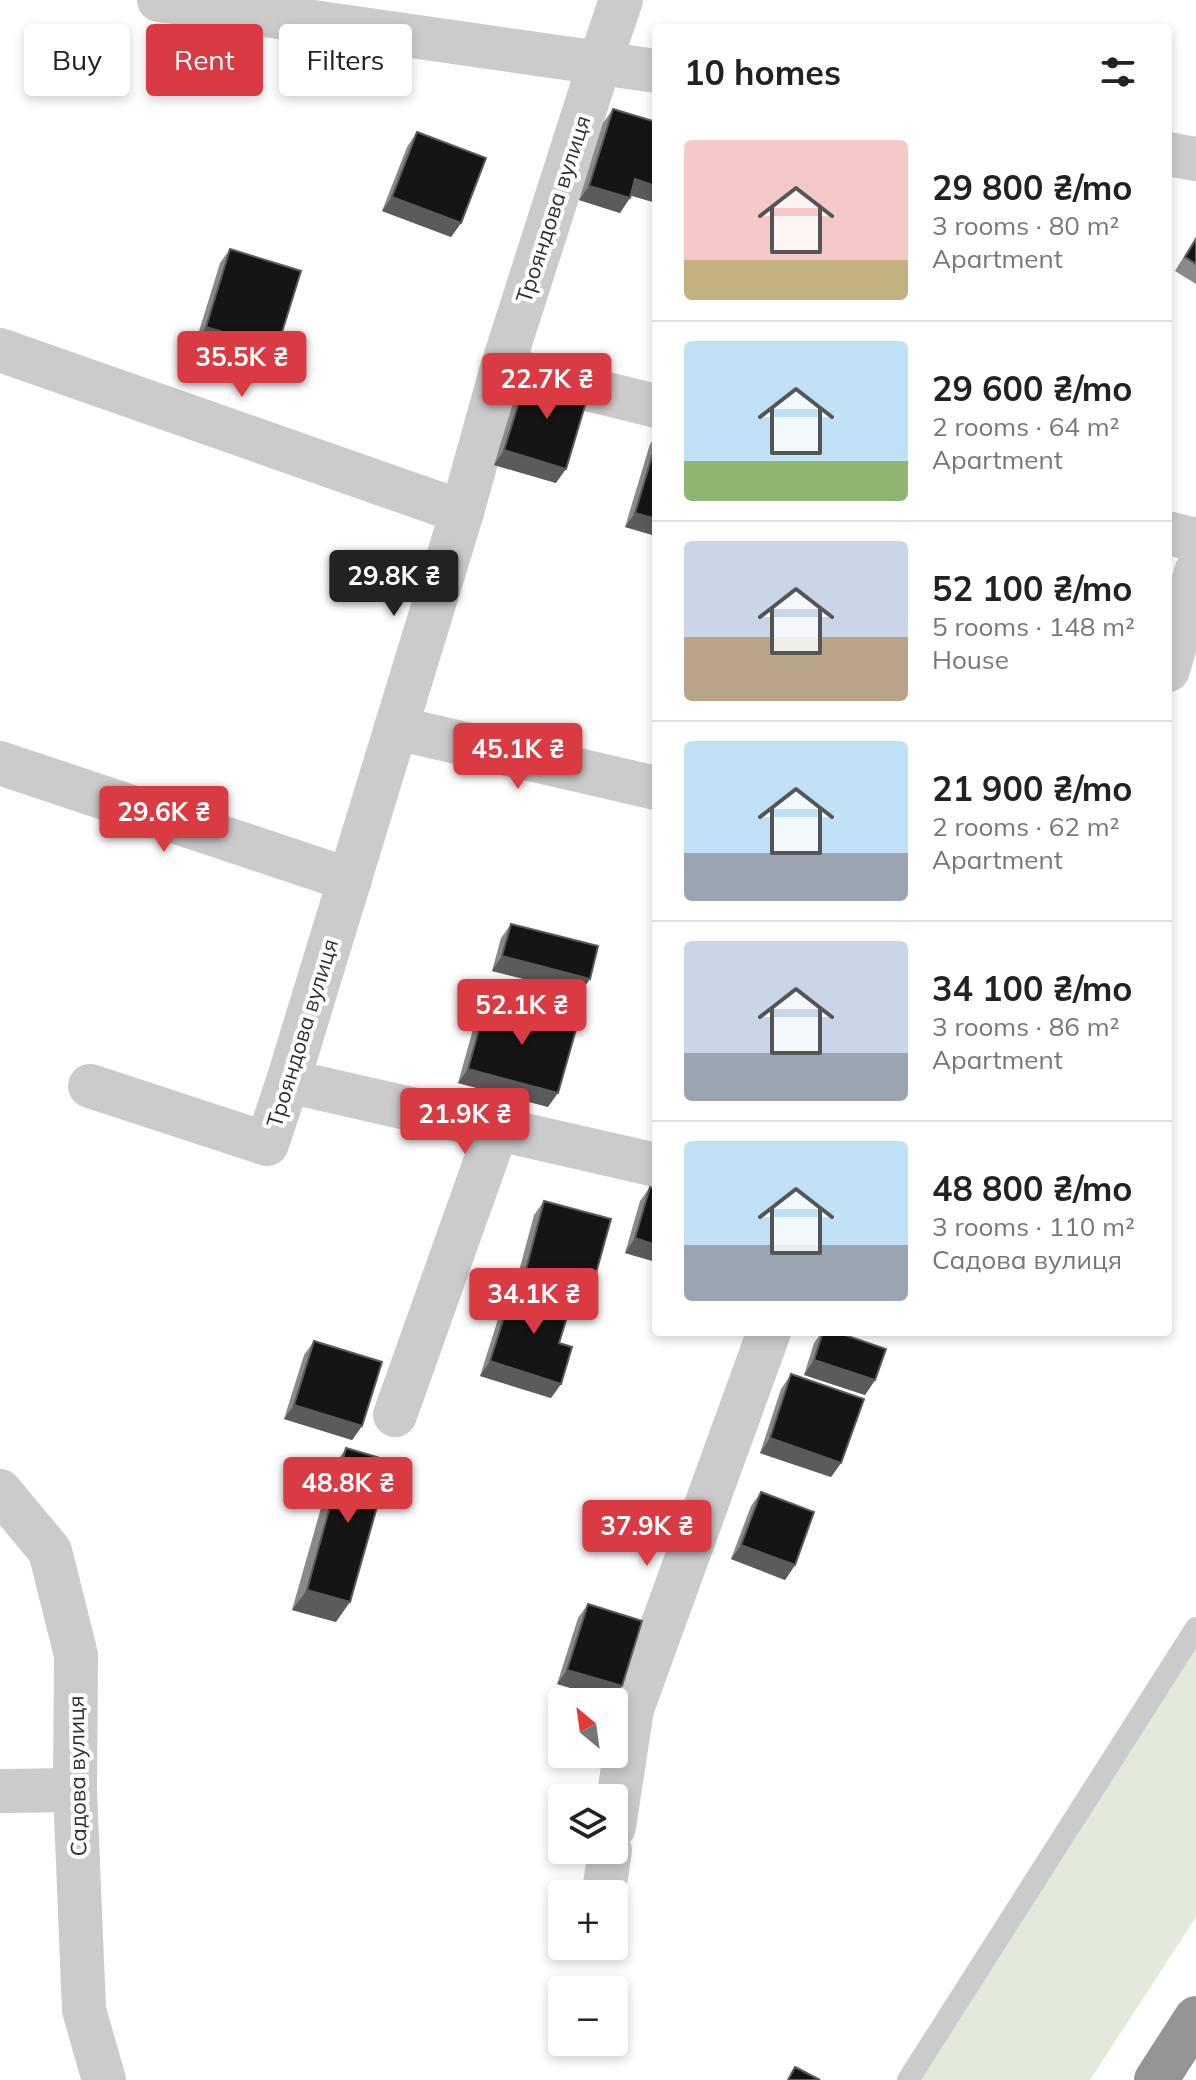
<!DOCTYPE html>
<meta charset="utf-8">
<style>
body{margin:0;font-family:Mulish,sans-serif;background:#f6f6f6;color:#222;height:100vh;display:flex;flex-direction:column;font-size:30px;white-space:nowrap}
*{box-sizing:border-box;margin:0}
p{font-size:26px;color:#767676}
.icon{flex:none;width:44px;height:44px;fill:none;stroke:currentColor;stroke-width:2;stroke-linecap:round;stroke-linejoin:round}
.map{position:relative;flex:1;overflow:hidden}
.details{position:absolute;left:652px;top:24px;width:520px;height:1312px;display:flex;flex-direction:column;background:#fff;border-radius:8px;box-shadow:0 4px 12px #0003}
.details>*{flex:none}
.guide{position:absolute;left:24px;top:24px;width:508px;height:72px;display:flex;gap:16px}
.needle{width:52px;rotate:331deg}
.tools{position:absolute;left:548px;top:1688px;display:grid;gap:16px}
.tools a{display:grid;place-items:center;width:80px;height:80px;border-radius:8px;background:#fff;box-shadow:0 4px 12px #0003;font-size:40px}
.price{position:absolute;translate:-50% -68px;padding:0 18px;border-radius:8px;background:#da3a41;color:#fff;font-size:26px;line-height:52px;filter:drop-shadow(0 2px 4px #0008)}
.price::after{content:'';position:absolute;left:50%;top:48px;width:24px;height:18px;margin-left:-12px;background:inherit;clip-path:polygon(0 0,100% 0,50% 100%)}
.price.active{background:#222;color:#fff}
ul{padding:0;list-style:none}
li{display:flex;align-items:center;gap:24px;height:200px;padding:0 32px}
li+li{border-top:2px solid #e0e0e0}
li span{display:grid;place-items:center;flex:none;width:224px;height:160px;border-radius:8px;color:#555}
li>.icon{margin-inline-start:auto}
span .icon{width:96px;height:96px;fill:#fffc;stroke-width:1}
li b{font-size:34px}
h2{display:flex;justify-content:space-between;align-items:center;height:96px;padding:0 32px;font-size:34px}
.pill{padding:0 28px;border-radius:8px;background:#fff;box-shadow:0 4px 12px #0003;font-size:28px;line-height:72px}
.pill.active{background:#da3a41;color:#fff}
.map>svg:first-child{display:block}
.green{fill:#e3eadc}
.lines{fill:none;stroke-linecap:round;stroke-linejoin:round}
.lane{stroke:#cbcbcb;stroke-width:22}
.street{stroke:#cbcbcb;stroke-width:44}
.highway{stroke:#959595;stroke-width:44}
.wall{fill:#8a8a8a}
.shaded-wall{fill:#5b5b5b}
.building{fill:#151515;stroke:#5b5b5b;stroke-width:2}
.labels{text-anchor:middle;stroke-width:8;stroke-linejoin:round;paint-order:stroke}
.street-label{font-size:22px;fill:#2e2e2e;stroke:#fff}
</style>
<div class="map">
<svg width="1196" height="2080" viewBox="0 0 1196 2080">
<rect width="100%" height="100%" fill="#fff"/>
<path class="green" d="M1196,1628V1917L1090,2080H908Z"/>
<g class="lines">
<path class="lane" d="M908,2080L1196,1628"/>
<g class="street">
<path d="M159,0L656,71"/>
<path d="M1168,154L1196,159"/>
<path d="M0,350L462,512"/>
<path d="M502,368L656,406"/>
<path d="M1168,533L1196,540"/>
<path d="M1168,670L1196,572"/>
<path d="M396,728L656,788"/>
<path d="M0,763L350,880"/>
<path d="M288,1081L656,1165"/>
<path d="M90,1086L267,1144L288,1081L462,512L502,368L600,62L621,0"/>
<path d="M395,1415L497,1129"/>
<path d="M0,1491L50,1551L76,1655L75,1790L84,2010L104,2080"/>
<path d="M0,1791L75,1790"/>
<path d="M614,1827L632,1709L769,1332"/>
<path d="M605,1884L610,1850"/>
</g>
<path class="highway" d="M1156,2080L1196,2018"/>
</g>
<g class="wall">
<path d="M613,109L631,195L620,213L579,200L603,123Z"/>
<path d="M417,132L461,223L451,237L382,211L407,147Z"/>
<path d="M1196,237V284L1175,271Z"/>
<path d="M230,249L277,348L267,362L196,341L220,263Z"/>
<path d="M528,373L556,483L494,465L518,387Z"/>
<path d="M656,435V536L625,527L650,444Z"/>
<path d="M511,924L590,979L580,993L492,971L501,938Z"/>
<path d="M487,1001L548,1107L458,1083L477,1015Z"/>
<path d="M650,1187L656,1262L625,1253L640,1201Z"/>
<path d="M544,1201L596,1273L586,1287L577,1285L567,1303L559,1343L561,1384L551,1398L480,1376L504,1300L514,1286H515L534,1215Z"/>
<path d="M822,1332H836L875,1380L865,1395L804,1375L814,1343Z"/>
<path d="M314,1341L362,1426L352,1440L284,1419L304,1355Z"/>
<path d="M791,1374L841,1463L831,1477L760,1453L781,1389Z"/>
<path d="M346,1448L336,1622L292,1610L332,1469Z"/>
<path d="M761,1492L795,1565L785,1580L731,1559L751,1506Z"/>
<path d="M588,1604L612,1700L557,1684L578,1618Z"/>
</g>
<g class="shaded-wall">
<path d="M635,179L656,186V203L625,194Z"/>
<path d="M589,186L630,198L620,213L579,200Z"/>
<path d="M392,197L461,223L451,237L382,211Z"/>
<path d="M206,327L277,348L267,362L196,341Z"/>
<path d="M504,450L566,469L556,483L494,465Z"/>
<path d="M635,513L656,519V536L625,527Z"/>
<path d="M502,956L590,979L580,993L492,971Z"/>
<path d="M468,1069L558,1093L548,1107L458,1083Z"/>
<path d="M635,1238L656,1245V1262L625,1253Z"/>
<path d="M581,1269L596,1273L586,1287L571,1283Z"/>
<path d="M524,1277L575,1290L565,1304L514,1291Z"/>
<path d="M814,1360L875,1380L865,1395L804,1375Z"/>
<path d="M490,1361L561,1384L551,1398L480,1376Z"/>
<path d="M294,1405L362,1426L352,1440L284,1419Z"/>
<path d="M770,1438L841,1463L831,1477L760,1453Z"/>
<path d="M741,1545L795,1565L785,1580L731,1559Z"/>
<path d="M307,1590L350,1602L336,1622L292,1610Z"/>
<path d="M567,1670L622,1686L612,1700L557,1684Z"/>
</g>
<g class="building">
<path d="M613,109L656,122V186L635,179L630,198L589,186Z"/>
<path d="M417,132L486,158L461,223L392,197Z"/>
<path d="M1196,239V264L1185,257Z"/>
<path d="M230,249L301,271L277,348L206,327Z"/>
<path d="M528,373L589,392L566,469L504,450Z"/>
<path d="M656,443V519L635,513Z"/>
<path d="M511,924L598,946L590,979L502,956Z"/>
<path d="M487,1001L577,1026L558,1093L468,1069Z"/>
<path d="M650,1187L656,1189V1245L635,1238Z"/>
<path d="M544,1201L611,1219L596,1273L581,1269L575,1290L524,1277Z"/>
<path d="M514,1286L571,1304L559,1343L572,1347L561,1384L490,1361Z"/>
<path d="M823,1332H836L886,1349L875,1380L814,1360Z"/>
<path d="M314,1341L382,1362L362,1426L294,1405Z"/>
<path d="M791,1374L864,1399L841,1463L770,1438Z"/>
<path d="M346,1448L390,1461L350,1602L307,1590Z"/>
<path d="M761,1492L814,1512L795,1565L741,1545Z"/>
<path d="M588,1604L642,1621L622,1686L567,1670Z"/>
<path d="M795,2067L820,2080H788Z"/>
</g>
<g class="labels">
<g class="street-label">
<text transform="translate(553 209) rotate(-72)" y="8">Трояндова вулиця</text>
<text transform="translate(302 1033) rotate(-73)" y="8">Трояндова вулиця</text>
<text transform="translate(77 1776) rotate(-91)" y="8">Садова вулиця</text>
</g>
</g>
</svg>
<div class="tools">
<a><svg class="needle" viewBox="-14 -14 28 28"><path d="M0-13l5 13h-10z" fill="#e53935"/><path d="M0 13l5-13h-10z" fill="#767676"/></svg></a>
<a><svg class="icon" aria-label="layers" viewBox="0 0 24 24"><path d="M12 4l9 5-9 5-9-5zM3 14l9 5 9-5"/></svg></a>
<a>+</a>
<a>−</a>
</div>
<b class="price" style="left:242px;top:399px">35.5K ₴</b>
<b class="price" style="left:547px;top:421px">22.7K ₴</b>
<b class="price active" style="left:394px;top:618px">29.8K ₴</b>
<b class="price" style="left:518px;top:791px">45.1K ₴</b>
<b class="price" style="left:164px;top:854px">29.6K ₴</b>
<b class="price" style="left:522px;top:1047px">52.1K ₴</b>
<b class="price" style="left:465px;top:1156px">21.9K ₴</b>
<b class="price" style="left:534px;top:1336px">34.1K ₴</b>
<b class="price" style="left:348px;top:1525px">48.8K ₴</b>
<b class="price" style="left:647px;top:1568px">37.9K ₴</b>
<div class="guide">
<a class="pill">Buy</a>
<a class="pill active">Rent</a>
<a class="pill">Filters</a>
</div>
<section class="details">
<h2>10 homes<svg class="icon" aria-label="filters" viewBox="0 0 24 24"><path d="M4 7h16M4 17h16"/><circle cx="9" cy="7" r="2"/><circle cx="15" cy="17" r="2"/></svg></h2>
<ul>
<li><span style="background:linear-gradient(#f6c9c9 75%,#c2b280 0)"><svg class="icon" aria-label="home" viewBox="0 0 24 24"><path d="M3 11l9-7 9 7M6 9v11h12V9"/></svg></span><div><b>29 800 ₴/mo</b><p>3 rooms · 80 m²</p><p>Apartment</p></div></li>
<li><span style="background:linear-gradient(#bfe0f5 75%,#8fb573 0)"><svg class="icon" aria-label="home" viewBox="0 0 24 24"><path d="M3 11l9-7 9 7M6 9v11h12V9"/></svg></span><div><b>29 600 ₴/mo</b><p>2 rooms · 64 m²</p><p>Apartment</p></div></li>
<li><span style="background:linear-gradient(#c9d6e8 60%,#b9a48a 0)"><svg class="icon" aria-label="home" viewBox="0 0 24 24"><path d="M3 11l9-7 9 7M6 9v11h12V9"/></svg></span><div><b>52 100 ₴/mo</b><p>5 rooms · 148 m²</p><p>House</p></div></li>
<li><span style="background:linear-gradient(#bfe0f5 70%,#9aa5b1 0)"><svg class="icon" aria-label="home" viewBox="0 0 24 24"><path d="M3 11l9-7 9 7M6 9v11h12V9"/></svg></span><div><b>21 900 ₴/mo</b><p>2 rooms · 62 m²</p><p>Apartment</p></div></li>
<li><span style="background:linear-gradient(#c9d6e8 70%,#9aa5b1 0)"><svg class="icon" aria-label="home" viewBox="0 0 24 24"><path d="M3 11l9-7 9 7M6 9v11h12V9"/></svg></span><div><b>34 100 ₴/mo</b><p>3 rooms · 86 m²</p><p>Apartment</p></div></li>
<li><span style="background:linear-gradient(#bfe0f5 65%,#9aa5b1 0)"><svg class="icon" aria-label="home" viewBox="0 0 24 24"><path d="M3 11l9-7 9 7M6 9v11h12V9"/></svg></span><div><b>48 800 ₴/mo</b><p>3 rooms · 110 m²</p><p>Садова вулиця</p></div></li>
</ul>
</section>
</div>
